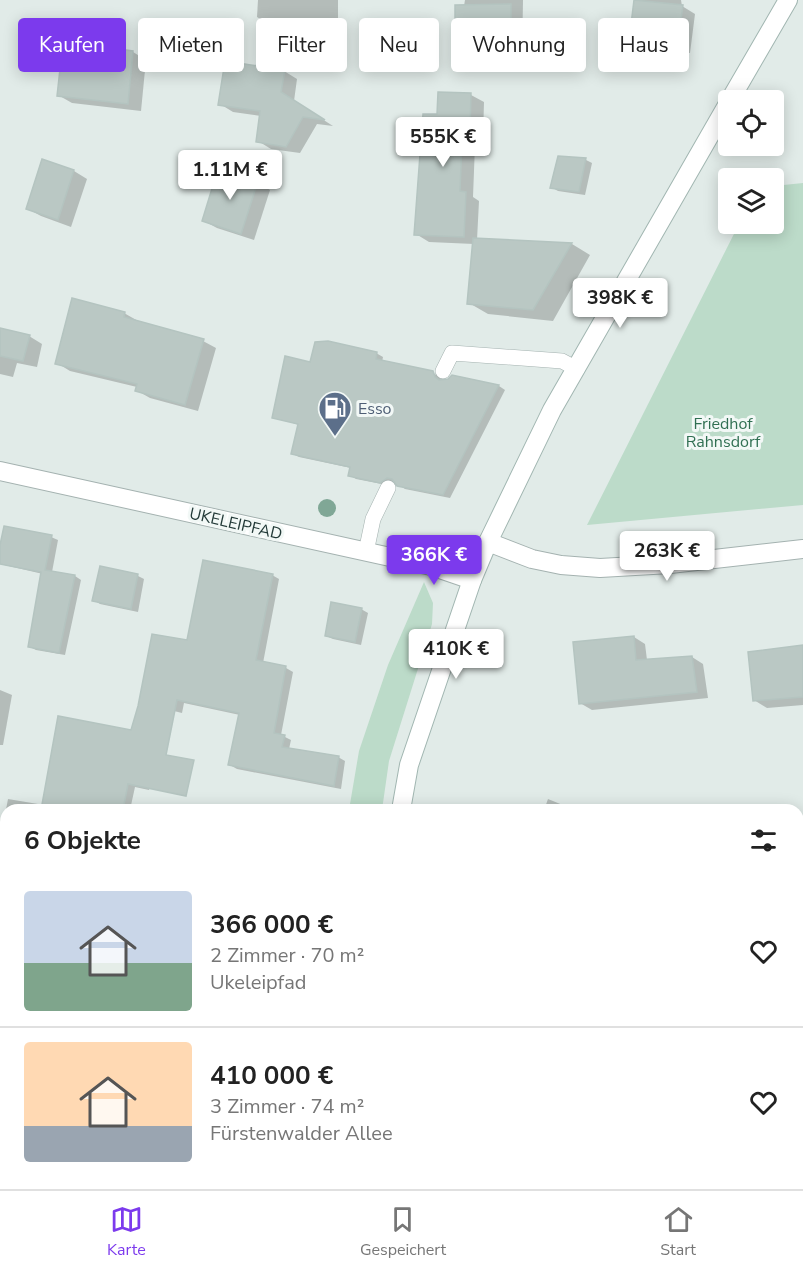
<!DOCTYPE html>
<html lang="de">
<meta charset="utf-8">
<style>
body{margin:0;font-family:"Nunito Sans",sans-serif;background:#f2f2f2;color:#222;height:100vh;display:flex;flex-direction:column;font-size:22px;white-space:nowrap}
*{box-sizing:border-box;margin:0}
p{font-size:20px;color:#767676}
.icon{flex:none;width:33px;height:33px;fill:none;stroke:currentColor;stroke-width:2;stroke-linecap:round;stroke-linejoin:round}
.map{position:relative;flex:1;overflow:hidden}
.sheet{position:absolute;left:0px;top:804px;width:804px;height:386px;display:flex;flex-direction:column;background:#fff;border-radius:18px 18px 0 0;box-shadow:0 3px 15px #0003}
.sheet>*{flex:none}
.hud{position:absolute;left:18px;top:18px;width:768px;height:54px;display:flex;gap:12px}
.fabs{position:absolute;left:718px;top:90px;display:grid;gap:12px}
.fabs a{display:grid;place-items:center;width:66px;height:66px;border-radius:6px;background:#fff;box-shadow:0 3px 15px #0003;font-size:30px}
.price{position:absolute;translate:-50% -51px;padding:0 14px;border-radius:6px;background:#fff;color:#222;font-size:20px;line-height:39px;filter:drop-shadow(0 2px 3px #0008)}
.price::after{content:'';position:absolute;left:50%;top:36px;width:18px;height:14px;margin-left:-9px;background:inherit;clip-path:polygon(0 0,100% 0,50% 100%)}
.price.selected{background:#7c3aed;color:#fff}
ul{padding:0;list-style:none}
li{display:flex;align-items:center;gap:18px;height:150px;padding:0 24px}
li+li{border-top:2px solid #e0e0e0}
li span{display:grid;place-items:center;flex:none;width:168px;height:120px;border-radius:6px;color:#555}
li>.icon{margin-inline-start:auto}
span .icon{width:72px;height:72px;fill:#fffc;stroke-width:1}
li b{font-size:26px}
h2{display:flex;justify-content:space-between;align-items:center;height:72px;padding:0 24px;font-size:26px}
.chip{padding:0 21px;border-radius:6px;background:#fff;box-shadow:0 3px 15px #0003;font-size:21px;line-height:54px}
.chip.selected{background:#7c3aed;color:#fff}
.tab-bar{display:flex;justify-content:space-around;align-items:center;height:84px;border-top:2px solid #e0e0e0;background:#fff;font-size:16px;color:#767676}
.tab-bar a{display:grid;justify-items:center;gap:3px}
.tab-bar .selected{color:#7c3aed}
.map>svg:first-child{display:block}
.green{fill:#bcdbc9}
.shadow{fill:#0003}
.building{fill:#bac8c4;stroke:#b4c4c0;stroke-width:1.5}
.lines{fill:none;stroke-linecap:round;stroke-linejoin:round}
.service-casing{stroke:#a4b2b0;stroke-width:16}
.minor-casing{stroke:#a4b2b0;stroke-width:20}
.secondary-casing{stroke:#a1b6b1;stroke-width:20}
.service{stroke:#fff;stroke-width:15}
.minor{stroke:#fff;stroke-width:18}
.secondary{stroke:#fff;stroke-width:18}
.tree{fill:#80a796}
.labels{text-anchor:middle;stroke-width:6;stroke-linejoin:round;paint-order:stroke}
.service-label{font-size:16px;fill:#4e5e75;stroke:#f2f8f6;text-anchor:start}
.park-label{font-size:16px;fill:#306f52;stroke:#f2f8f6}
.street-label{font-size:16px;fill:#233a38;stroke:#f2f8f6}
</style>
<div class="map">
<svg width="803" height="1189" viewBox="0 0 803 1189">
<rect width="100%" height="100%" fill="#e1ebe8"/>
<g class="green">
<path d="M803,183V505L587,525L739,224H774V186Z"/>
<path d="M424,582L433,603L432,624L389,761L382,810H349L359,751L388,665Z"/>
<rect x="336" y="1184" width="32" height="5"/>
</g>
<g class="shadow">
<path d="M258,0H338V27L270,25L257,17Z"/>
<path d="M465,0H523L522,59H468L456,52Z"/>
<path d="M636,0H681L682,6L695,14L690,53L644,48L630,40Z"/>
<path d="M64,44L133,52L146,60L141,111L72,103L58,95Z"/>
<path d="M284,71L297,79L294,101L333,126L317,124L300,153L271,149L258,141L261,116L233,112L220,104Z"/>
<path d="M439,94L471,95L484,102L483,138H481V146L475,145L473,197L479,201L477,240L572,244L590,255L553,321L488,314L469,303L474,244L429,242L416,234L439,116Z"/>
<path d="M559,157L586,160L592,163L585,195L558,191L551,187Z"/>
<path d="M74,171L87,179L71,227L41,216L28,209Z"/>
<path d="M257,182L270,190L254,240L217,228L204,221Z"/>
<path d="M124,313L138,321L203,341L216,348L198,411L150,398L136,390L137,387L70,371L57,363Z"/>
<path d="M0,330L29,336L42,344L37,367L17,363L13,377L0,374Z"/>
<path d="M376,353L383,357L382,362L433,373L440,377L441,381H449L452,377L499,386L505,390L450,498L405,489L394,481L387,485L356,479L350,475L351,468L299,457L293,454L299,425L274,417L312,364Z"/>
<path d="M51,537L58,540L52,572L75,576L81,580L65,655L36,650L30,647L43,574L0,564V552Z"/>
<path d="M101,568L138,576L144,579L138,612L100,604L94,600Z"/>
<path d="M272,575L279,579L263,663L286,668L293,672L281,735L291,740L289,749L338,757L345,761L341,789L237,769L230,765L240,715L184,703L182,713L170,710L149,790L135,787L130,810H6V839L1,836L8,799L44,805L132,731L188,642Z"/>
<path d="M361,609L368,613L361,645L333,639L326,636Z"/>
<path d="M634,637L645,644L647,660L692,657L703,664L708,698L592,710L580,703Z"/>
<path d="M803,647V705L767,708L754,700Z"/>
<path d="M0,690L12,695L3,745H0Z"/>
<path d="M548,799L575,810H544Z"/>
<rect x="798" y="827" width="5" height="52"/>
<path d="M798,1027H803V1084H801L798,1082Z"/>
<path d="M0,1079L6,1081V1184H40L38,1189H0Z"/>
<rect x="595" y="1184" width="91" height="5"/>
</g>
<g class="building">
<path d="M634,0L683,5L677,47L629,41Z"/>
<path d="M511,4V53H455V5Z"/>
<path d="M63,42L133,51L128,104L57,96Z"/>
<path d="M225,61L285,70L281,92L325,120L303,117L286,147L256,142L260,111L218,105Z"/>
<path d="M438,92L471,93L470,131H468V139H462L460,191L466,192L464,237L414,235L423,114H437Z"/>
<path d="M558,156L586,158L579,192L550,188Z"/>
<path d="M42,159L74,170L58,220L26,209Z"/>
<path d="M218,169L258,181L241,234L202,221Z"/>
<path d="M473,238L572,243L533,310L467,304Z"/>
<path d="M72,298L125,312L124,317L204,339L185,405L135,391L137,384L55,364Z"/>
<path d="M0,328L30,335L23,361L0,356Z"/>
<path d="M328,341L377,352L376,359L433,371L435,377L439,380L448,379L452,375L499,385L443,495L397,486L392,479L387,478L380,483L348,476L350,467L291,454L298,424L272,418L285,356L310,362L315,342Z"/>
<path d="M4,526L52,535L45,570L75,575L59,653L28,647L41,572L0,564V545Z"/>
<path d="M203,560L273,574L256,660L286,666L274,733L285,735L282,747L339,756L334,786L228,765L239,713L177,700L166,755L194,760L186,796L128,784L123,810H41L58,716L131,730L138,706L152,634L187,640Z"/>
<path d="M100,566L138,574L131,609L92,601Z"/>
<path d="M331,602L362,608L355,642L325,636Z"/>
<path d="M634,636L636,660L692,656L697,692L579,704L573,642Z"/>
<path d="M803,645V697L753,701L748,652Z"/>
</g>
<g class="lines">
<defs>
<g id="service">
<path d="M443,371L452,353L562,361L577,369"/>
<path d="M366,552L373,519L388,488"/>
</g>
<g id="minor">
<path d="M0,471L431,566L472,580"/>
<path d="M488,542L532,559L561,565L600,568L670,564L803,549"/>
<path d="M798,947L803,946"/>
</g>
<g id="secondary">
<path d="M730,100L788,0"/>
<path d="M401,810L409,765L472,580L488,542L552,410L729,102"/>
<path d="M389,1189V1184"/>
</g>
</defs>
<use href="#service" class="service-casing"/>
<use href="#minor" class="minor-casing"/>
<use href="#secondary" class="secondary-casing"/>
<use href="#service" class="service"/>
<use href="#minor" class="minor"/>
<use href="#secondary" class="secondary"/>
</g>
<circle class="tree" cx="327" cy="508" r="9"/>
<defs>
<symbol id="fuel-pin" viewBox="-11 -11 22 30"><path d="M0 17L-7.5 6A9.5 9.5 0 1 1 7.5 6Z" fill="#5c6f8a" stroke="#f2f8f6"/><path d="M-5.5-6h7V0h2V4h1.3V-2.5L3-4.5l.8-.8L6-3V5H2.5V1h-1V6h-7ZM-4.2-4.7v3.2H.2V-4.7Z" fill="#fff"/></symbol>
</defs>
<g fill-rule="evenodd">
<use href="#fuel-pin" x="316" y="389" width="38" height="52"/>
</g>
<g class="labels">
<g class="service-label">
<text x="358" y="414">Esso</text>
</g>
<g class="park-label">
<text x="723" y="429">Friedhof<tspan x="723" dy="18">Rahnsdorf</tspan></text>
</g>
<g class="street-label">
<text transform="translate(236 523) rotate(13)" y="6">UKELEIPFAD</text>
</g>
</g>
</svg>
<div class="fabs">
<a><svg class="icon" aria-label="locate" viewBox="0 0 24 24"><circle cx="12" cy="12" r="6"/><path d="M12 2v4M12 18v4M2 12h4M18 12h4"/></svg></a>
<a><svg class="icon" aria-label="layers" viewBox="0 0 24 24"><path d="M12 4l9 5-9 5-9-5zM3 14l9 5 9-5"/></svg></a>
</div>
<b class="price" style="left:443px;top:168px">555K €</b>
<b class="price" style="left:230px;top:201px">1.11M €</b>
<b class="price" style="left:620px;top:329px">398K €</b>
<b class="price" style="left:667px;top:582px">263K €</b>
<b class="price selected" style="left:434px;top:586px">366K €</b>
<b class="price" style="left:456px;top:680px">410K €</b>
<div class="hud">
<a class="chip selected">Kaufen</a>
<a class="chip">Mieten</a>
<a class="chip">Filter</a>
<a class="chip">Neu</a>
<a class="chip">Wohnung</a>
<a class="chip">Haus</a>
</div>
<section class="sheet">
<h2>6 Objekte<svg class="icon" aria-label="filters" viewBox="0 0 24 24"><path d="M4 7h16M4 17h16"/><circle cx="9" cy="7" r="2"/><circle cx="15" cy="17" r="2"/></svg></h2>
<ul>
<li><span style="background:linear-gradient(#c9d6e8 60%,#7fa58c 0)"><svg class="icon" aria-label="home" viewBox="0 0 24 24"><path d="M3 11l9-7 9 7M6 9v11h12V9"/></svg></span><div><b>366 000 €</b><p>2 Zimmer · 70 m²</p><p>Ukeleipfad</p></div><svg class="icon" aria-label="heart" viewBox="0 0 24 24"><path d="M12 20l-8-8c-3-5 5-10 8-4 3-6 11-1 8 4z"/></svg></li>
<li><span style="background:linear-gradient(#ffd9b3 70%,#9aa5b1 0)"><svg class="icon" aria-label="home" viewBox="0 0 24 24"><path d="M3 11l9-7 9 7M6 9v11h12V9"/></svg></span><div><b>410 000 €</b><p>3 Zimmer · 74 m²</p><p>Fürstenwalder Allee</p></div><svg class="icon" aria-label="heart" viewBox="0 0 24 24"><path d="M12 20l-8-8c-3-5 5-10 8-4 3-6 11-1 8 4z"/></svg></li>
</ul>
</section>
</div>
<nav class="tab-bar">
<a class="selected"><svg class="icon" aria-label="map" viewBox="0 0 24 24"><path d="M3 6l6-2 6 2 6-2v14l-6 2-6-2-6 2zM9 4v14M15 6v14"/></svg>Karte</a>
<a><svg class="icon" aria-label="saved" viewBox="0 0 24 24"><path d="M7 4h10v16l-5-4-5 4z"/></svg>Gespeichert</a>
<a><svg class="icon" aria-label="home" viewBox="0 0 24 24"><path d="M3 11l9-7 9 7M6 9v11h12V9"/></svg>Start</a>
</nav>
